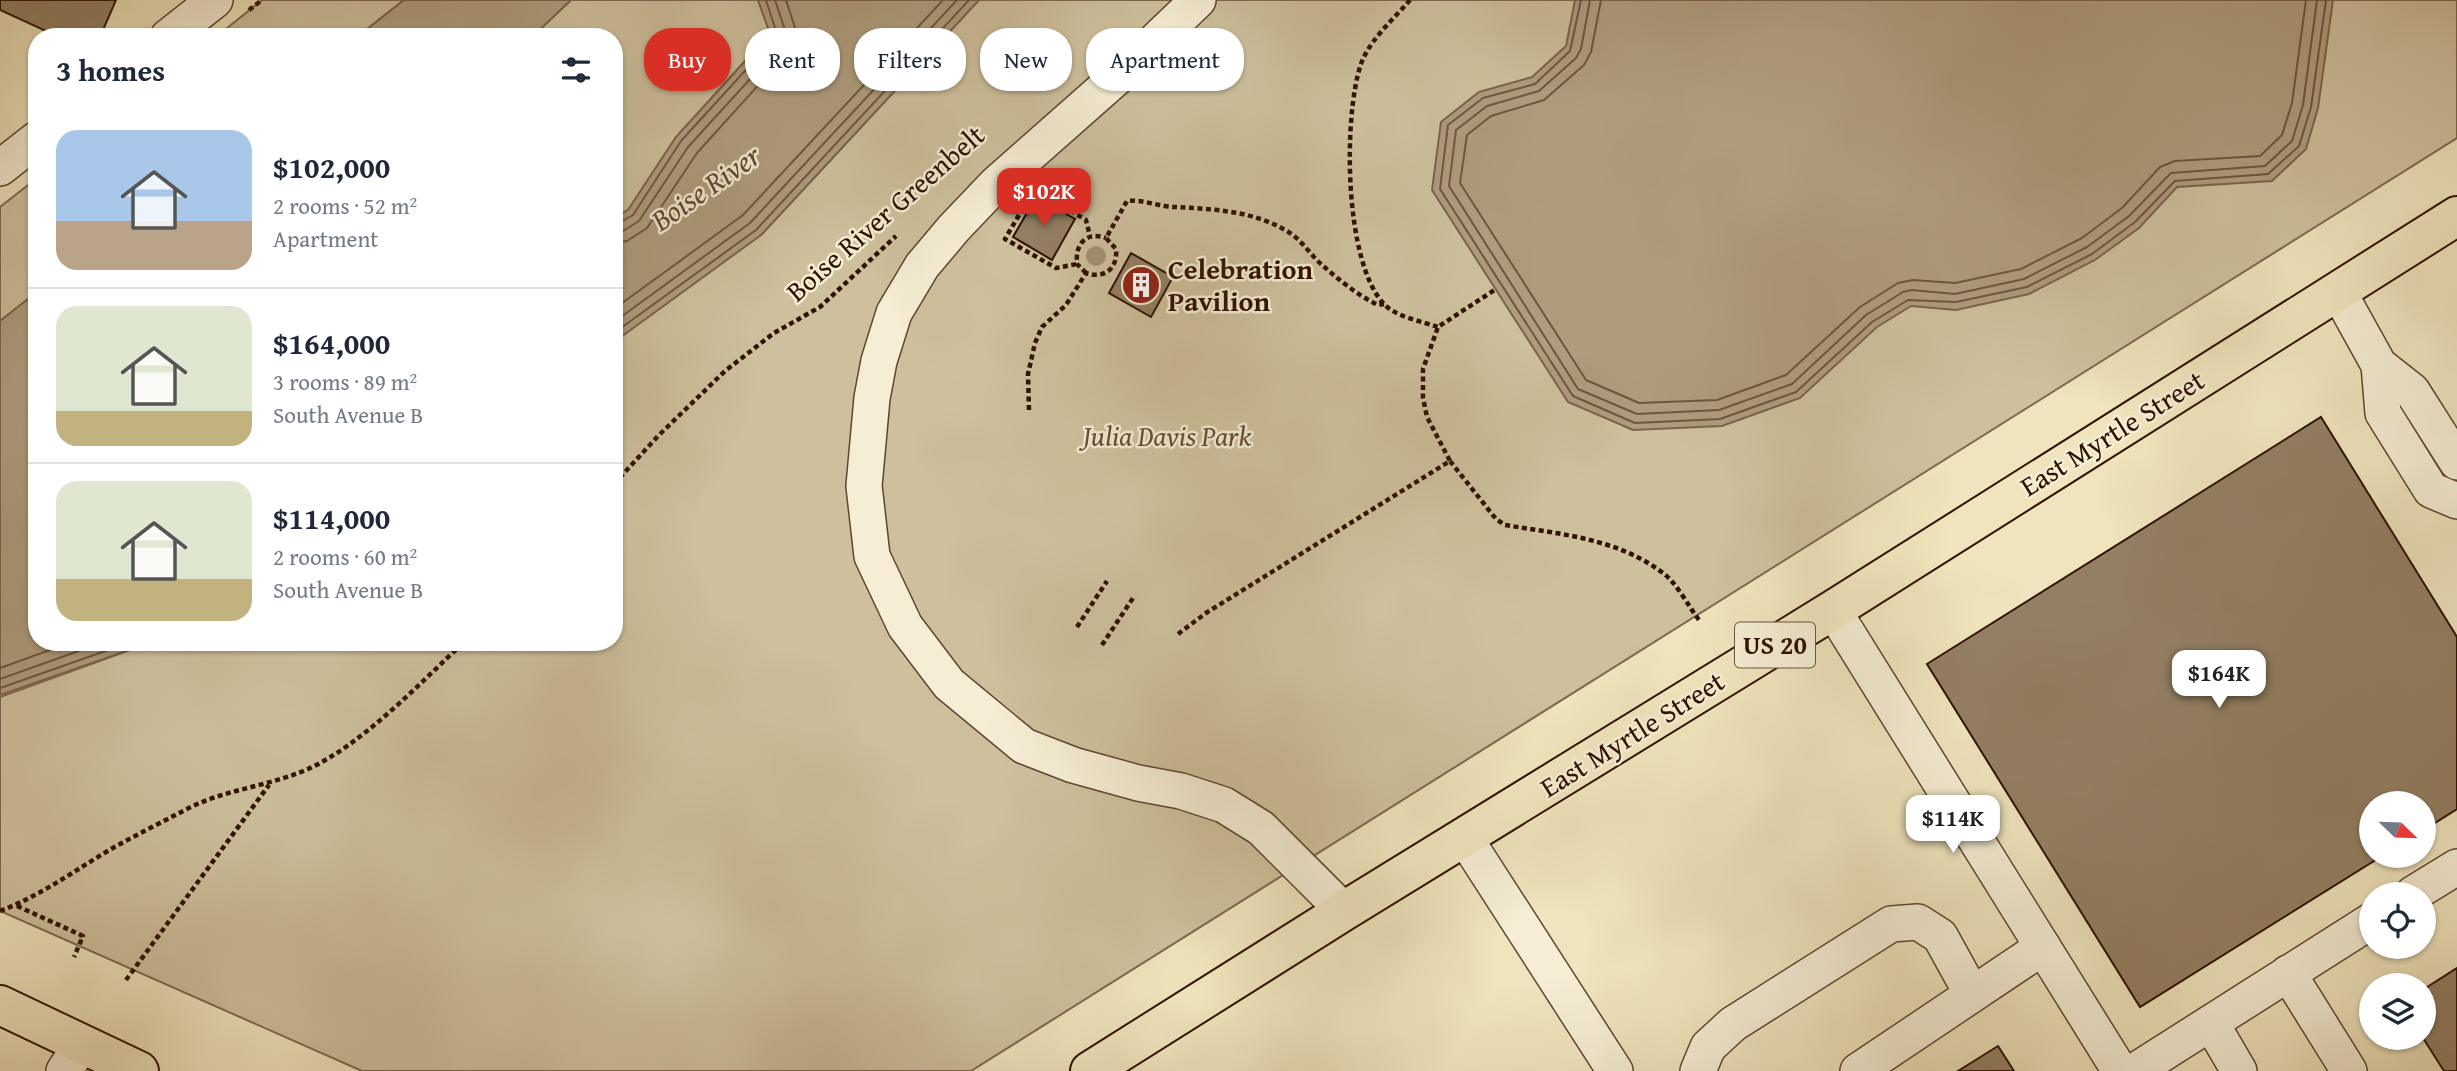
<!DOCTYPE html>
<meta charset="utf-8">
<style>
body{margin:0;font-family:"Gentium Book Plus",serif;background:#f2f2f3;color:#1f2937;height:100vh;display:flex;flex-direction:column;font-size:26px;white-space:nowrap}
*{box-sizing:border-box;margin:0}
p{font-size:23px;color:#747a83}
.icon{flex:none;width:38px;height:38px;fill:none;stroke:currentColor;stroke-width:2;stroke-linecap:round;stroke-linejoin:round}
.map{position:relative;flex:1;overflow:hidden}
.details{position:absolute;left:28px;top:28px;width:595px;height:623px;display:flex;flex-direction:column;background:#fff;border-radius:28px;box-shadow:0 2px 5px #0004}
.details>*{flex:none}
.banner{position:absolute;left:644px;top:28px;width:665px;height:63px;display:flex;gap:14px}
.needle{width:46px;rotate:113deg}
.tools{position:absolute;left:2359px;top:791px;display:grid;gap:14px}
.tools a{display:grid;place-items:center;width:77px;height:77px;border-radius:50%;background:#fff;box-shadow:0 2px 5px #0004;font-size:35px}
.price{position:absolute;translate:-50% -60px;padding:0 16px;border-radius:14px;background:#fff;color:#222;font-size:23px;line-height:46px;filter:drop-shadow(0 2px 4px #0008)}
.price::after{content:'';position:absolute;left:50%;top:42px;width:21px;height:16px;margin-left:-10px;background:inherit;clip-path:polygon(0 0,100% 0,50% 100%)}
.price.selected{background:#d93025;color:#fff}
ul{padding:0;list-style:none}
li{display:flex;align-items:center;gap:21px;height:175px;padding:0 28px}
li+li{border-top:2px solid #e0e1e3}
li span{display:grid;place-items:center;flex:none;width:196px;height:140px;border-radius:21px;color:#555}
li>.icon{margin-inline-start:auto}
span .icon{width:84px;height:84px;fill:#fffc;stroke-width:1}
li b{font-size:30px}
h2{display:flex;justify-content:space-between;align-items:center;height:84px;padding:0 28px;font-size:30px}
.chip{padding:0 24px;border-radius:28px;background:#fff;box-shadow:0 2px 5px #0004;font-size:24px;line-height:63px}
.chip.selected{background:#d93025;color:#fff}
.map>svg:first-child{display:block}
.green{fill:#cec09d;stroke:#7e684f;stroke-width:2}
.water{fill:#ae9c7d;stroke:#7b644b;stroke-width:2}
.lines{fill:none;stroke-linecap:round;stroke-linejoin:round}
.shore{stroke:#6e563f;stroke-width:2}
.building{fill:#937f63;stroke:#2f1101;stroke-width:2}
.minor-casing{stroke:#5f4630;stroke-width:38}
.major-casing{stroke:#2f1101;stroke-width:42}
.path{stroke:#2f1101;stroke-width:4.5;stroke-dasharray:5 3.5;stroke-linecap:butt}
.minor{stroke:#f5edd4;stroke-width:35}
.major{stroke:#efe4bd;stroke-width:38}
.tree{fill:#a49274}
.labels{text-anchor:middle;stroke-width:5;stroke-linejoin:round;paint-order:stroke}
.shield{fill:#f5edd4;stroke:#6a5340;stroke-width:2}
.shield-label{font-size:26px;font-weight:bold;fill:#2f1101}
.street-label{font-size:28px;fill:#2f1101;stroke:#f5edd4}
.poi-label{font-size:28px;font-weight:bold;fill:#2f1101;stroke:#f5edd4;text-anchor:start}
.park-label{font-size:28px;font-style:italic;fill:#674e38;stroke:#f5edd4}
.water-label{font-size:30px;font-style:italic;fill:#624933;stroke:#f5edd4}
</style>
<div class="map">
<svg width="2457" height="1071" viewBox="0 0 2457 1071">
<rect width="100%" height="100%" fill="#efe4bd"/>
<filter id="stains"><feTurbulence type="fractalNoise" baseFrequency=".00286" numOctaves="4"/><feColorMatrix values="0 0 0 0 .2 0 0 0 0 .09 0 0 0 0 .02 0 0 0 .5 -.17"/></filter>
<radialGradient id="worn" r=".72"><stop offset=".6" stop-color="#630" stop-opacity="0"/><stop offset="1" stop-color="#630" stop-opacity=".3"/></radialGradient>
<g class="green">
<path d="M262,0H404L357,37H216Z"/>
<path d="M571,0H758L770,33L676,137L628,210L614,218V37H532Z"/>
<path d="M979,0H2457V138L971,1071H362L0,911V697L152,642H614V334L761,235Z"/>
<path d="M37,178V292L0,321V207Z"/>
</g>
<g class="water">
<path d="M404,0H571L532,37H357Z"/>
<path d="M758,0H979L761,235L614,342V218L628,210L676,137L770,34Z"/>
<path d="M1575,0H2333L2318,108L2306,149L2272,181L2177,187L2139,228L2095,260L2029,294L1956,310L1911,306L1877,327L1800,398L1722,426L1633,430L1568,402L1432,190L1441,122L1479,92L1532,77L1566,46Z"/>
<path d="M37,292V642H152L0,695V321Z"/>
</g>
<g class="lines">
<g class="shore">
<path d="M1581,0L1570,51L1535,84L1483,98L1448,125L1440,189L1573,396L1635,423L1720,419L1796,392L1872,322L1908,300L1956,302L2027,287L2092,254L2135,222L2175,181L2268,174L2299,146L2311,107L2326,0"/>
<path d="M1590,0L1581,49L1576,58L1539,91L1487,106L1456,130L1449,186L1578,389L1637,414L1719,410L1792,384L1866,315L1903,292L1912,290L1955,294L2024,279L2087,247L2129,216L2171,173L2265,166L2292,141L2303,105L2317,0"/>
<path d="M1601,0L1591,52L1584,65L1544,100L1491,116L1467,135L1460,183L1586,380L1639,403L1717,400L1786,375L1860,307L1898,283L1913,280L1955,283L2021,269L2082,238L2122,208L2160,167L2175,161L2260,156L2282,135L2292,103L2306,0"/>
<path d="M614,224L619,223L633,215L681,141L775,38L776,31L766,0"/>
<path d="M614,233L623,231L639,221L688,147L783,43L785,30L775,0"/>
<path d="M614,243L627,241L647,228L697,153L791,49L796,31L786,0"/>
<path d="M614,309L743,215L943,0"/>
<path d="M614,322L750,223L957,0"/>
<path d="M614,333L756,230L969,0"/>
<path d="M0,668L72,642"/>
<path d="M0,679L104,642"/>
<path d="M0,688L131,642"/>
</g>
</g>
<g class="building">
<path d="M0,0H116L100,37H59L0,10Z"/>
<path d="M1036,197L1075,219L1052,260L1013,237Z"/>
<path d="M1131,253L1173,277L1151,317L1109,293Z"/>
<path d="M2321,417L2457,637V809L2424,830V803H2371V856H2382L2140,1007L1927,664Z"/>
<path d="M2457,968V1071H2444L2423,1038L2424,989Z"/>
<path d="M1998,1046L2014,1071H1958Z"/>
</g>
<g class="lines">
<defs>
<g id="minor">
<path d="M1198,0L1124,71L996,184L954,228L922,266L894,313L879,361L872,398L864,486L872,556L905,626L949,684L1024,746L1073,765L1138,783L1181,791L1224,805L1261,828L1344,911"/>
<path d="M168,37L215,0"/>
<path d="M0,168L37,139"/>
<path d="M2338,291L2379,365L2412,391L2457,462"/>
<path d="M2379,365L2383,413L2431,490L2457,501"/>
<path d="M1833,610L2120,1071"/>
<path d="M1465,838L1615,1071"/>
<path d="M2413,894L2457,867"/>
<path d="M2288,973L2349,1071"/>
<path d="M2211,1023L2239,1071"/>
<path d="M64,1071L81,1045"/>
<path d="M1698,1071L1708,1047L1733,1024L1891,924L1918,922L1940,936L1972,994"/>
<path d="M1858,1071L2043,947"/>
<path d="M2135,1071L2371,921"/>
</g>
<g id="major">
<path d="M0,1005L139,1071"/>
<path d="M1090,1071L1344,911L1833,610L2457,216"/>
</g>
</defs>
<use href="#minor" class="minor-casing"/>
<use href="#major" class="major-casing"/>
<g class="path">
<path d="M1410,0C1393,20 1370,39 1361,64C1343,117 1344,262 1384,304C1396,317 1421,321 1438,327"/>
<path d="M249,10L262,0"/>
<path d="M1041,193L1086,220L1090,236"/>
<path d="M1019,215L1005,239L1056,268L1077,264"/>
<path d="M1086,273L1077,264C1075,244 1086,231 1106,238"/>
<path d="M1029,410L1028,374L1035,343L1042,327L1066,305L1086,273C1104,279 1118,269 1116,249L1106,238L1127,201C1142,199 1160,207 1175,207C1214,209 1256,211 1290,233C1302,241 1310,254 1321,264C1338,279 1357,295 1378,305L1384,304"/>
<path d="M1450,461L1496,519L1505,525C1559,534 1617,538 1663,573C1676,582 1689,607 1699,620"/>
<path d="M614,484L658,436L725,371L774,333L820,307L896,236"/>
<path d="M1077,627L1107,581"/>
<path d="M1178,634L1206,613L1450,461L1427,417L1423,398V369L1438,327L1496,289"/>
<path d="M1102,645L1133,598"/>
<path d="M17,906L83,936L74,957"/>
<path d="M0,911C40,896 74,871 111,849C136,835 162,822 187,809C225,789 267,787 308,769C363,744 419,684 464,642"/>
<path d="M126,980L269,785"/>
</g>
<use href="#minor" class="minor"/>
<use href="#major" class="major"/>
</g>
<circle class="tree" cx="1096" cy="256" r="10"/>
<defs>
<symbol id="building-disc" viewBox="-11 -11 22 22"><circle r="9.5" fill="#8f2418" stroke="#f5edd4"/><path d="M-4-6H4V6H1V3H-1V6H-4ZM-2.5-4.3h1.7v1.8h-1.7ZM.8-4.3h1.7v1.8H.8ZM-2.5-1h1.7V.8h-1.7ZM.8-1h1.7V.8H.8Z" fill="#fff"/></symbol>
</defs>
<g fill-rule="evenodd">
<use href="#building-disc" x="1119" y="263" width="44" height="44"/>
</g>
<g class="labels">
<rect class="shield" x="1735" y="622.5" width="80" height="45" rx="5"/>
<g class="shield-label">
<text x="1775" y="654">US 20</text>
</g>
<g class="street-label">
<text transform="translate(885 213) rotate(-41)" y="10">Boise River Greenbelt</text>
<text transform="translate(2112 433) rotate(-32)" y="10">East Myrtle Street</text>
<text transform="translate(1632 734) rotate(-32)" y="10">East Myrtle Street</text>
</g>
<g class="poi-label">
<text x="1168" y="279">Celebration<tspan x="1168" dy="32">Pavilion</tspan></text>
</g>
<g class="park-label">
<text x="1167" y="446">Julia Davis Park</text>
</g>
<g class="water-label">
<text transform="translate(706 188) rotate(-35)" y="10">Boise River</text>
</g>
</g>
<rect width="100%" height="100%" filter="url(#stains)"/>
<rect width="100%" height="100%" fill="url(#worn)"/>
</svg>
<div class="tools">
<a><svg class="needle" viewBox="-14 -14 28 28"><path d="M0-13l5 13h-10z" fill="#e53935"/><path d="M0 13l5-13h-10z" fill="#747a83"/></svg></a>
<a><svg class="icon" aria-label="locate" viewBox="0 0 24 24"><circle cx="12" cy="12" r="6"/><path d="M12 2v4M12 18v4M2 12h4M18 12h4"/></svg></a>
<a><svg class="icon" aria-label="layers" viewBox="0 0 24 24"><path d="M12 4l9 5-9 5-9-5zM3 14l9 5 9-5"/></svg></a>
</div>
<b class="price selected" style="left:1044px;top:228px">$102K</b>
<b class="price" style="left:2219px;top:710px">$164K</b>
<b class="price" style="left:1953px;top:855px">$114K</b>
<div class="banner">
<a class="chip selected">Buy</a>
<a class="chip">Rent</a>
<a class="chip">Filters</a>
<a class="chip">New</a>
<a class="chip">Apartment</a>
</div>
<section class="details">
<h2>3 homes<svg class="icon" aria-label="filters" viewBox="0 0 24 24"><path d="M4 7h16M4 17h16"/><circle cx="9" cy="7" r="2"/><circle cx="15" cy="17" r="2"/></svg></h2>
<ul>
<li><span style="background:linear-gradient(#a9c7e8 65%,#b9a48a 0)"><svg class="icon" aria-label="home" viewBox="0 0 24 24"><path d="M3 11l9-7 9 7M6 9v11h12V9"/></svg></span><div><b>$102,000</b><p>2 rooms · 52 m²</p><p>Apartment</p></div></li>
<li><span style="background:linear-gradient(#dfe7d0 75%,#c2b280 0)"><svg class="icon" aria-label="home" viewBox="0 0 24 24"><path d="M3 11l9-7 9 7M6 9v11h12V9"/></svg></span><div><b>$164,000</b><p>3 rooms · 89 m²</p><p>South Avenue B</p></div></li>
<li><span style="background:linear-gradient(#dfe7d0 70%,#c2b280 0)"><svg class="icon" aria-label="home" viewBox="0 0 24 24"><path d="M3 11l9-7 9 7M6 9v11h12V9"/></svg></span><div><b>$114,000</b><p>2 rooms · 60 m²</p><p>South Avenue B</p></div></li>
</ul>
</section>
</div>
